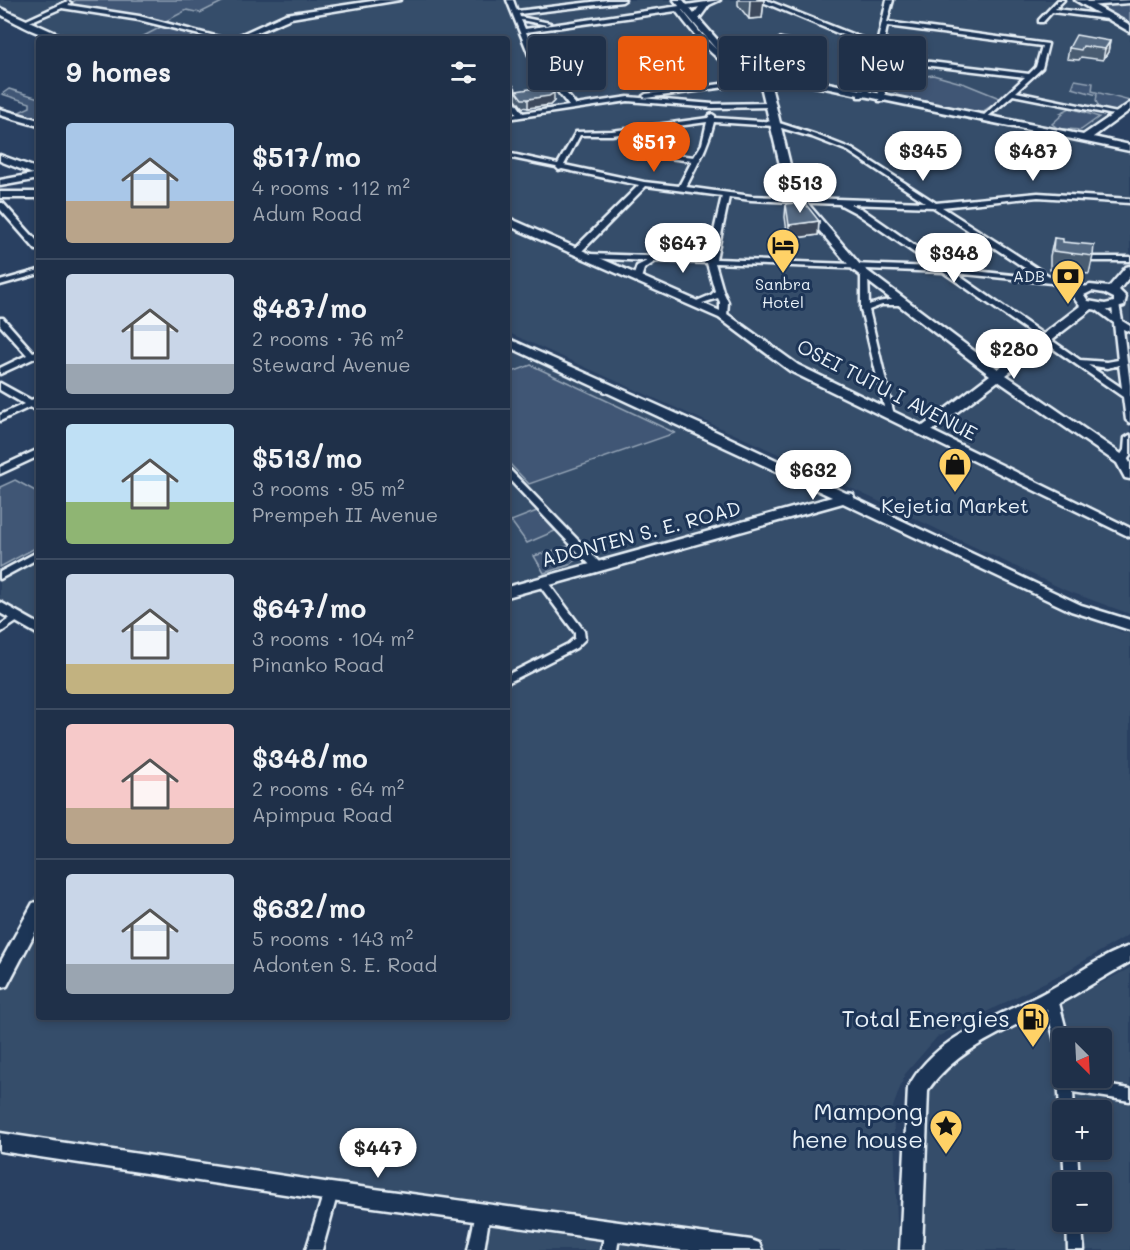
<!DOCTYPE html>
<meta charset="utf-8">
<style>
body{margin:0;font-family:Mali,sans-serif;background:#2c3c53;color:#f1f3f6;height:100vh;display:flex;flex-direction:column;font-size:22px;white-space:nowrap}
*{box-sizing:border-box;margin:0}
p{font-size:20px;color:#a1a9b4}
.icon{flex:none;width:33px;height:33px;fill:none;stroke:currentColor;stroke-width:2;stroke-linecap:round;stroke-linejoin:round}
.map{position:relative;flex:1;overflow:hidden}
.sheet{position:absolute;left:36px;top:36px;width:474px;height:984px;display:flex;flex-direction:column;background:#1f3049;border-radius:6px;box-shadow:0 3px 9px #0003,0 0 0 2px #3c4b61}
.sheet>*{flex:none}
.top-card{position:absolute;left:528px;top:36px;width:512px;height:54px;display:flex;gap:12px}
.needle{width:39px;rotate:156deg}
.controls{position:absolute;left:1052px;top:1028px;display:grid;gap:12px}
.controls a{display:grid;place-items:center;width:60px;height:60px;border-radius:6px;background:#1f3049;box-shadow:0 3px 9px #0003,0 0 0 2px #3c4b61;font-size:30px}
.price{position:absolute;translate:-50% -51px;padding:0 14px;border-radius:21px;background:#fff;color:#222;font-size:20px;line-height:39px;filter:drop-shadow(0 2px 3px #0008)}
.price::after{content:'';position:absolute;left:50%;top:36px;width:18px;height:14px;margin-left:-9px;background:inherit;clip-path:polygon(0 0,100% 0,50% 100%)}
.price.current{background:#ea580c;color:#fff}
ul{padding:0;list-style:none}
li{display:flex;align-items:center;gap:18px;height:150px;padding:0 30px}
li+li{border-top:2px solid #3c4b61}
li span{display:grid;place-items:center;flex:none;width:168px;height:120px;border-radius:6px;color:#555}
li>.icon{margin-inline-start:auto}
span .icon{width:72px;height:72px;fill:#fffc;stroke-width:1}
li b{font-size:26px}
h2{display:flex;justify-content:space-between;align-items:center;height:72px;padding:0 30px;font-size:26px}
.pill{padding:0 21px;border-radius:6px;background:#1f3049;box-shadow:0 3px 9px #0003,0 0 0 2px #3c4b61;font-size:21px;line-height:54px}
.pill.current{background:#ea580c;color:#fff}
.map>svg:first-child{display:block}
.built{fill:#364d6b;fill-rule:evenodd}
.green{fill:#415774;stroke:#94a4b6;stroke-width:1.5}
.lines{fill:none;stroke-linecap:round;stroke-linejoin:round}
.street-casing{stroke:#e8f1f8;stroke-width:5}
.secondary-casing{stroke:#e8f1f8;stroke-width:5}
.street{fill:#1d3557;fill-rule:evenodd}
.secondary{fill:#1d3557;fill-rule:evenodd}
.wall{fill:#495b71;stroke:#e8f1f8;stroke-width:1.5}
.shaded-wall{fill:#3c4a5c;stroke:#e8f1f8;stroke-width:1.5}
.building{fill:#556a83;stroke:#e8f1f8;stroke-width:1.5}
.labels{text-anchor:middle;stroke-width:6;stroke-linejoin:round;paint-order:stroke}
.far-poi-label{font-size:16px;fill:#e8f1f8;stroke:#1d3557;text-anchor:end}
.street-label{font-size:20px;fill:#e8f1f8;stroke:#1d3557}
.poi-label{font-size:20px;fill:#e8f1f8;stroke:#1d3557}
.near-poi-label{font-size:24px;fill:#e8f1f8;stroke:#1d3557;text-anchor:end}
</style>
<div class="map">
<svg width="1130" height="1250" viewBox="0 0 1130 1250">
<rect width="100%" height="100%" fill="#294061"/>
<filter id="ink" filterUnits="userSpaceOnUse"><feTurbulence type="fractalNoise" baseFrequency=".0167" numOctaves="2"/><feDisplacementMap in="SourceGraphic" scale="12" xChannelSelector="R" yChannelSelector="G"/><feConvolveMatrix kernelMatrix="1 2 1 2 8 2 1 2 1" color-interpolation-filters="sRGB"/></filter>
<g filter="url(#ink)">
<g class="built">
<path d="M0,0H1072L1130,34V104L1091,131L1082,141L1130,152V526L800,366L744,326L707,305L507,217V39H52L0,14Z"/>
<path d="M507,225L706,312L807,380L1115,531L1130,541V614L1065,590L792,460L507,332Z"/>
<path d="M507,345L654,407L1100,623L1124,633L1130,627V934L1063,973L937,1037L905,1074L893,1107L898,1250H470L476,1220L0,1149V968L39,887V1017H507Z"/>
<path d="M39,550V640L0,615V572Z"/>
<path d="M1130,968V1250H924L923,1127L932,1084L954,1060ZM1062,1038H1101V1077H1062ZM1062,1110H1101V1149H1062ZM1062,1182H1101V1221H1062Z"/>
</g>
<g class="green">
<path d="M76,0H226L200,13L187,10L164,22L66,5Z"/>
<path d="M1130,2V23L1095,4Z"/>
<path d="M161,27L195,35L187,39H138Z"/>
<path d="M933,75L965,84L1002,99L979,114L890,95L899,91L913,78Z"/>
<path d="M1075,80L1093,83L1092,91L1130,101L1117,112L1100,109L1096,101L1097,95L1072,88Z"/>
<path d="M9,89L39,98V119L17,113L30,107V103L2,94Z"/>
<path d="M1070,108L1099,117L1081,130L1053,128L1056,127L1052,124L1063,114L1060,113Z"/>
<path d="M531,365L675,433L529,484L507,461V374Z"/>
<path d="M15,480L39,493V546L0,567V487Z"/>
<path d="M537,511L555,531L527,543L511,521Z"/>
<path d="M569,546L576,559L569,565L544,573L534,556Z"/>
</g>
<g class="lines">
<defs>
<g id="street">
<path d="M507,0H513L517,11L608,0H625L622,2L519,14L520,17L550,23L547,25L521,20L525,29L720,0L707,6L682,10C705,39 721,61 758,72V74C721,74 697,37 676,11L526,32L535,55L576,105L628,97L713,104L772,103L775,105L772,107L713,108L628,101L507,119V115L517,114L507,99V81L514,89L512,97L523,113L569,106L529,55Z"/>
<path d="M758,0H766L877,44L887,0H893L887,22L1048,44L1042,68L1016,92L1122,114L1119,116L1013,95L984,120L981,118L982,117L1025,77L881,60L883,86L886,97L883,101H879L880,97L876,85L862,97H858V95L875,79L876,49ZM887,26L1042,46L1036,67L1029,74L881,56Z"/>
<path d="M1058,0H1064L1055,9L1108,15L1111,17L1108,19L1052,12L1043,22H1039V20Z"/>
<path d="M1130,0V3L1086,6L1083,4L1086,2Z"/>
<path d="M68,1L71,3L68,5L139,16L226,39H216L139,20L62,8L25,24L20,23Z"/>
<path d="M766,78L769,80L768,81L646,98L643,96L646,94Z"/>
<path d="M712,114L715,116V118L776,122L816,135L852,149L936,203L1038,193L1130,199V203L1038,197L942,207L1054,279L1087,287V291H1084L1051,283L955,273L1080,360L1107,362L1118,360L1114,323L1094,308L1095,306H1101L1113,315L1112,306L1113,304H1119L1122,321L1130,326V332L1123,329L1130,385V423L1126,420L1123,397L943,272L715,263L723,291L728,302L727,316L726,318H720V302L718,298L696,305L692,303L711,295L715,291L707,263L656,261L644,269L641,278L637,280L633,278L637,266L647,261L589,258L585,256L589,254L708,258L722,196L646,186L580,253H577L573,251L574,249L639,185L562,169L559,170L556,167L507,157V153L558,164L576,132L612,131L708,118L710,115ZM707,122L702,144L694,157L645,151L642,153L645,155L692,161L679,186L644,182L564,165L580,135H612ZM714,122L775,126L812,137L848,151L925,202L751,196L686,187C697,165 708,147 714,122ZM729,197L751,200L839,204L856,213L935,267L716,259ZM850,204L933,207L1040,278L947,268L862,209ZM1088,365L1107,368L1119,365L1122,388Z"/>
<path d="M0,203H3L39,243V250H36L0,209Z"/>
<rect x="1084" y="257" width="46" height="4"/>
<path d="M39,270V274L0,285V281Z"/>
<path d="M861,273H864L868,275L869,305C880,301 896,297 906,303L902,305H882L869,310L894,415L890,418L886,415L861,309Z"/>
<path d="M0,318H3L33,352L39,350V356L0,374V368L27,355L0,325Z"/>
<path d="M0,383L31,400L39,397V403L37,404L39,405V412L30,407L0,421V415L24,404L0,390Z"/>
<path d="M1130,435V456L1125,463H1119L1117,461L1124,450L1125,438Z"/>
<path d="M39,449V456L0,474V467Z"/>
<path d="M507,469L510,470L601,564L602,566L601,568H593L507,477Z"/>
<path d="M39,551V558L0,579V572Z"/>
<path d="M542,579L546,580L584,631L585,639L576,648L507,683V675L568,644L575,638V633L537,582Z"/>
<path d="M17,614L22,617L21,619L0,633V625Z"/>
<path d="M1051,994L1056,995L1058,999L1068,1038H1062V1047L1057,1045L1055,1041L1044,999L1046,995Z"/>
<path d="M1062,1072V1077H1072V1080L1130,1089V1101L1073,1092L1074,1110H1062V1114L1060,1110L1058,1077Z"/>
<path d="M1063,1149H1077L1079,1182H1065Z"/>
<path d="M331,1186L336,1187L338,1192L322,1250H306L324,1192L326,1187Z"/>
<path d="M483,1206L488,1208L490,1213L484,1250H468L476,1213L478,1208Z"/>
<path d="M1067,1221H1081L1084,1250H1068Z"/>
<path d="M612,1224L617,1226L620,1231L617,1250H601L607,1226Z"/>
</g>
<g id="secondary">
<path d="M379,0H400L291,18L242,39H231L286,14Z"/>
<path d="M674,0H683L694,14L702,3H708L709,5L699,19L728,52L771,79V86L791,169L804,199L861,266L998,369L1080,306L1071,294L1073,292L1090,285L1109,287L1126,267L1130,266V276L1119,290L1126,297L1124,306L1105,311L1092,309L1006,375L1127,458L1130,463V479L1125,478L1117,463L998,381L932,431L1130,528V537L790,371L719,318L507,225V218L511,219L727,314L798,365L923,426L990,375L853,270L795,202L781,169L761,86L764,80L722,56ZM1092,291L1104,293L1114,298V302L1105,304L1088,301L1084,295Z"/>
<path d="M1075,0H1085L1130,25V32Z"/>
<path d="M0,8L69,39C44,39 22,26 0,14Z"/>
<path d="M784,74L1083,135L1130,103V110L1093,137L1130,145V151L781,79L779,77Z"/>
<path d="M0,109L39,120V126L0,115Z"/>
<path d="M0,155L39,169V179L0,186V180L33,174L0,161Z"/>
<rect x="0" y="192" width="39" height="6"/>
<path d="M507,338L704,426L846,493L853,494L854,498L1081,605L1130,620V630L1071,611L843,503L507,597V587L832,497L507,346Z"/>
<path d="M0,602L39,624V635L0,613Z"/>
<path d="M39,901V925L7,986L0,988V963L33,903Z"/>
<path d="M1130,946V962C1104,976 1080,992 1054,1006C1009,1030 958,1047 928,1090L922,1250H900L908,1088C935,1034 1001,1017 1049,990C1075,976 1102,955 1130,946Z"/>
<path d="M0,1133L331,1183L751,1240L759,1243L762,1250H681L331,1201L0,1151Z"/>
</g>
</defs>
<use href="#street" class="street-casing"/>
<use href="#secondary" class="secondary-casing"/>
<use href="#street" class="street"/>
<use href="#secondary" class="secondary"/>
</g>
<g class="wall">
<path d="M738,0H764L762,18L749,19L738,5Z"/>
<path d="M780,37L804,58L794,67L770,60L771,44Z"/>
<path d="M1110,41L1108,52L1103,60L1081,57L1079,60L1067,59L1069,48Z"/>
<path d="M926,55L924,67L899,90L889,88L890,76Z"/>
<path d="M516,91L554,101L550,105L528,108L522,107L516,99Z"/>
<path d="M786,204L819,221L818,235L788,239L785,217Z"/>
<path d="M1054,238L1093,256L1089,274L1050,270V256Z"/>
</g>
<g class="shaded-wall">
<path d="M750,0H764L762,18L749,19Z"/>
<path d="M1110,41L1108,52L1103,60L1105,49Z"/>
<path d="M805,42L804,58L794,67L795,50Z"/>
<path d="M926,55L924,67L899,90L900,78Z"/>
<path d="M554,93V101L550,105L528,108V99Z"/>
<path d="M819,221L818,235L788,239L789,225Z"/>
</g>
<g class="building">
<path d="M1076,35L1110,41L1105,49L1083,46L1081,50L1069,48Z"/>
<path d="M780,37L805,42L795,50L771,44Z"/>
<path d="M915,54L926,55L900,78L890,76Z"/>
<path d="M549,86L554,93L549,96L528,99H522L516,91Z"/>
<path d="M804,202L819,221L789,225L786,204Z"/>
<path d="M1054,238L1063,239V242L1094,245L1093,256L1053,251Z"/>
</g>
</g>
<defs>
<symbol id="hotel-pin" viewBox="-11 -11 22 30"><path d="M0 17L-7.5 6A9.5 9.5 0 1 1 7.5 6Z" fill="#ffd166" stroke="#1d3557"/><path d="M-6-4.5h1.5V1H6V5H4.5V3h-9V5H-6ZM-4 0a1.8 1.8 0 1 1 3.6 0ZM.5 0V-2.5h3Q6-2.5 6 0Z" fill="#111"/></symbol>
<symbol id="bank-pin" viewBox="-11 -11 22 30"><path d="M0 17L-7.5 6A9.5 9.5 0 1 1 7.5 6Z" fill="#ffd166" stroke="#1d3557"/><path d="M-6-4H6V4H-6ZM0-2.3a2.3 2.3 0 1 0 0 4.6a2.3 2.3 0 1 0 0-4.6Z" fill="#111"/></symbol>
<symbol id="shop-pin" viewBox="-11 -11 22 30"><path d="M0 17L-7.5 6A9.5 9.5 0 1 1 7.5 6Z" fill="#ffd166" stroke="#1d3557"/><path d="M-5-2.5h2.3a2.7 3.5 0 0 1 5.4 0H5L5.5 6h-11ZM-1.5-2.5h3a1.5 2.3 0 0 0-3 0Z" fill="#111"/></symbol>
<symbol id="fuel-pin" viewBox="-11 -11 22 30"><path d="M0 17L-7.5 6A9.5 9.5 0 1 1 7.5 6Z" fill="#ffd166" stroke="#1d3557"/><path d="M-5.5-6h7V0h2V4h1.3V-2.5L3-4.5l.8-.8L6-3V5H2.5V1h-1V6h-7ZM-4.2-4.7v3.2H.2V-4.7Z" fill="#111"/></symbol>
<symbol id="sight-pin" viewBox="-11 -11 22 30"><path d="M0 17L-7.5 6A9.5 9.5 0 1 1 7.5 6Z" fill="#ffd166" stroke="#1d3557"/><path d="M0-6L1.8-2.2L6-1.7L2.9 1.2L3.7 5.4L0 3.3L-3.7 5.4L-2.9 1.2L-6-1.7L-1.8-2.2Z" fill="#111"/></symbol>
</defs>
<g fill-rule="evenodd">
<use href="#hotel-pin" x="764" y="226" width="38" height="52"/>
<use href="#bank-pin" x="1049" y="257" width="38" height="52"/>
<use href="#shop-pin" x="936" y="445" width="38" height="52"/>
<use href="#fuel-pin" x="1014" y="1000" width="38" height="52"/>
<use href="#sight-pin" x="927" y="1107" width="38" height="52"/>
</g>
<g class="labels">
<g class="far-poi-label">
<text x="1045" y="282">ADB</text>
<text x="783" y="290" text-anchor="middle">Sanbra<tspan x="783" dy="18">Hotel</tspan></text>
</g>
<g class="street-label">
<text transform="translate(887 390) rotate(27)" y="7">OSEI TUTU I AVENUE</text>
<text transform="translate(641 534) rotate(-15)" y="7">ADONTEN S. E. ROAD</text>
</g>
<g class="poi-label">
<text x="955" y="513">Kejetia Market</text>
</g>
<g class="near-poi-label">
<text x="1010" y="1027">Total Energies</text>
<text x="923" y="1120">Mampong<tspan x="923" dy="28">hene house</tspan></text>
</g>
</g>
</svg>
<div class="controls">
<a><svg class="needle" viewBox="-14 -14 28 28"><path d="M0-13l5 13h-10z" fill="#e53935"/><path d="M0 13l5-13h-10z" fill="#a1a9b4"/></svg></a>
<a>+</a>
<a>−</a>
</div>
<b class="price current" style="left:654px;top:173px">$517</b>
<b class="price" style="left:923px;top:182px">$345</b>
<b class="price" style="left:1033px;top:182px">$487</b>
<b class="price" style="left:800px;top:214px">$513</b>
<b class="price" style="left:683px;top:274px">$647</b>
<b class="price" style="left:954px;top:284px">$348</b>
<b class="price" style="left:1014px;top:380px">$280</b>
<b class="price" style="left:813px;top:501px">$632</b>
<b class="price" style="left:378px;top:1179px">$447</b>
<div class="top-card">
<a class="pill">Buy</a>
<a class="pill current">Rent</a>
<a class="pill">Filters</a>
<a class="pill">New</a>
</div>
<section class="sheet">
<h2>9 homes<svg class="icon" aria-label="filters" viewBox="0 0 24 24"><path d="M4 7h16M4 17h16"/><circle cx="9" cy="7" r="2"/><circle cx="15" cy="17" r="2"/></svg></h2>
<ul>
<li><span style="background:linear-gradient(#a9c7e8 65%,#b9a48a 0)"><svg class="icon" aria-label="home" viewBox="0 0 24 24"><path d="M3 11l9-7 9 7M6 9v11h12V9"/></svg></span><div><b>$517/mo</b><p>4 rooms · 112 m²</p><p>Adum Road</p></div></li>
<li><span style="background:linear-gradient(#c9d6e8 75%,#9aa5b1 0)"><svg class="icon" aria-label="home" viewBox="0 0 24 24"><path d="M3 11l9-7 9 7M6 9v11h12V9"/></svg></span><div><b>$487/mo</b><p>2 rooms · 76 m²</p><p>Steward Avenue</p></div></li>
<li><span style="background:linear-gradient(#bfe0f5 65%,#8fb573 0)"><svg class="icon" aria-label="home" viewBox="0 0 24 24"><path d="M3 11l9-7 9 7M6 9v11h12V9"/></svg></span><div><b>$513/mo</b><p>3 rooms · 95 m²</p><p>Prempeh II Avenue</p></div></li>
<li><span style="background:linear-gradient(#c9d6e8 75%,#c2b280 0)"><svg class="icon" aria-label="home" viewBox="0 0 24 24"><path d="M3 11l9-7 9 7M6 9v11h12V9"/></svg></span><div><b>$647/mo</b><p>3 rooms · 104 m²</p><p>Pinanko Road</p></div></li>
<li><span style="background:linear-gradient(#f6c9c9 70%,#b9a48a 0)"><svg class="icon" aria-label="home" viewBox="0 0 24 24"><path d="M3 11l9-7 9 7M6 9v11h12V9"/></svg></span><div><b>$348/mo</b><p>2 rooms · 64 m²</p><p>Apimpua Road</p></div></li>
<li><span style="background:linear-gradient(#c9d6e8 75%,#9aa5b1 0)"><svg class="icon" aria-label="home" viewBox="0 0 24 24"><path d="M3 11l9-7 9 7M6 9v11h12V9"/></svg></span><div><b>$632/mo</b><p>5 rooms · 143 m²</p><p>Adonten S. E. Road</p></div></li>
</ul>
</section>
</div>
